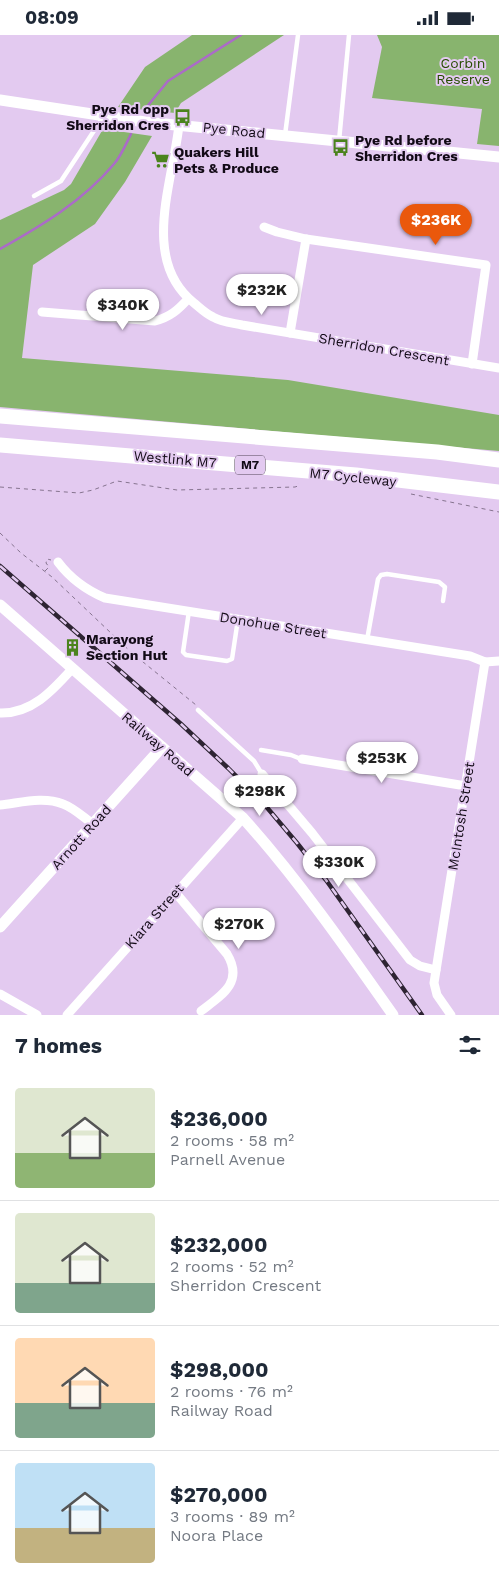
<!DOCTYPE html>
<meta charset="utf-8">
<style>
body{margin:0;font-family:"Work Sans",sans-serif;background:#f6f6f7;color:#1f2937;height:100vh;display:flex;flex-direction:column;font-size:19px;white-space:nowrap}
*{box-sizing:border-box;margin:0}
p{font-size:16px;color:#747a83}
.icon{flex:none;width:28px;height:28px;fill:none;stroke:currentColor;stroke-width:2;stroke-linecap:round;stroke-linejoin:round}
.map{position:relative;height:980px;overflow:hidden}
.details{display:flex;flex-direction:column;background:#fff;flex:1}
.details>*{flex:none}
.price{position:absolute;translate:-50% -42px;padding:0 11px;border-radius:18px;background:#fff;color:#222;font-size:16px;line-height:32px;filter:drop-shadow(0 1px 2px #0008)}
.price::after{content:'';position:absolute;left:50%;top:30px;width:15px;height:11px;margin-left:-8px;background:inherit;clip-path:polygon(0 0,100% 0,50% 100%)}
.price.selected{background:#ea580c;color:#fff}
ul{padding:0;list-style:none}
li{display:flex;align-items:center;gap:15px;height:125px;padding:0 15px}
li+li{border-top:1px solid #e0e1e3}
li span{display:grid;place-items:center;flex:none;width:140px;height:100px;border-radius:5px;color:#555}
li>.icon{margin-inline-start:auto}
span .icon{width:60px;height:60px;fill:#fffc;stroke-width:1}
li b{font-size:21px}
h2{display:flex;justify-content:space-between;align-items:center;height:60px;padding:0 15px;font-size:21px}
.status{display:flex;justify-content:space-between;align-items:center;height:35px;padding:0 25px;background:#fff;direction:ltr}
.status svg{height:14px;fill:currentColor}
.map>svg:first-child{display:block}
.green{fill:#88b46e}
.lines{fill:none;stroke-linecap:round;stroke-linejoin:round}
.stream{stroke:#ab6bc8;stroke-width:2.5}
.path{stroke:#86748f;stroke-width:1;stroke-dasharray:4 4;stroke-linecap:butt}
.lane{stroke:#fff;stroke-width:4.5}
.street{stroke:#fff;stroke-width:9}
.secondary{stroke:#fff;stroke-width:11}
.highway{stroke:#fff;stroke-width:15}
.rail-casing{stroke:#2e2433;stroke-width:4.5}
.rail{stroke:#e3caf0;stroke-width:2.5;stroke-dasharray:8;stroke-linecap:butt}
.labels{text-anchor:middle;stroke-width:4;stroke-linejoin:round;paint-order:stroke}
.shield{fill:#e3caf0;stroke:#514457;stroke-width:1}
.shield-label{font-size:12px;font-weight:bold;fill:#120a16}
.park-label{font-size:14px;fill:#264c01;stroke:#e3caf0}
.poi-label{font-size:14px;font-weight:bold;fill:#120a16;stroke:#e3caf0;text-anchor:start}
.street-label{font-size:14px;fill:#120a16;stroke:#e3caf0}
</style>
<div class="status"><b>08:09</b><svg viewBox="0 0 49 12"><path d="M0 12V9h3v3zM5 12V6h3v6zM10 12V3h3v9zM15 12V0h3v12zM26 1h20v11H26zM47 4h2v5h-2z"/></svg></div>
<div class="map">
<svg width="499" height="980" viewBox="0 0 499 980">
<rect width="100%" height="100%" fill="#e3caf0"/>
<g class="green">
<path d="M192,0H284L181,68L175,78L118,72L145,32Z"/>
<path d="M377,0H499V111L477,109L482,74L372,63L382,12Z"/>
<path d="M103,94L152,101L125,147L95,189L33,230L22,323L288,345L499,380V416L0,372V185L64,155L71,149Z"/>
</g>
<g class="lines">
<g class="stream">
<path d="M145,74L168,46L241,0"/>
<path d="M0,214C41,191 83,166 114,129C121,121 126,109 131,99"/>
</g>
<g class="path">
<path d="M0,452L79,458L93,455L117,446L177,455L295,452L298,451V448"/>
<path d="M411,459L499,477"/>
<path d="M0,498L21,518L52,542L132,618L196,670"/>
<path d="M45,536L49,532L46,528L47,524L51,525"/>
</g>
<g class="lane">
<path d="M285,100L298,0"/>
<path d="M339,106L349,0"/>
<path d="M34,161L61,146L103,82"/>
<path d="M189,576L183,617L186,620L227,626L232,624L238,584"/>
<path d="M367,605L378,544L381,540L387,539L439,547L445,552L443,566"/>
<path d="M198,675L254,726L262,739"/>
<path d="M261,715L291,720L301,724"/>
</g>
<g class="street">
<path d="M179,90C173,147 140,225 194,268C200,273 206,279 213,282C221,287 233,288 242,290L499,333"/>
<path d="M264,192L277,197L306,204L486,230L472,329"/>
<path d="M42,277L155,286C170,282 178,275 188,264"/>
<path d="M290,298L306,204"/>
<path d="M58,527C70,543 86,555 105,563L470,621L485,627L499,626"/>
<path d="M0,678C32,679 53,655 72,634"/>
<path d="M302,724L466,751"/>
<path d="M262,739L312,798L410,925L420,931L436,935"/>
<path d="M0,770C20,768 43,761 63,769C74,773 83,782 93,789"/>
<path d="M175,857L227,919C244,947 222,960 201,976"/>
<path d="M0,959L37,980"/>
<path d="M67,980L243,783"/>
<path d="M451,980L437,960L434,948L485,627"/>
</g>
<g class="secondary">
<path d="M0,65L145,87L499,122"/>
<path d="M0,570L243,783C297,843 346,913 393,980"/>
<path d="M0,892L162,712"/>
</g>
<g class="highway">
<path d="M0,381L437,417L499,425"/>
<path d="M0,410L356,440L499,457"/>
</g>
<defs>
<path id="rail" d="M0,531L181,689L228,733L264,769L297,808L326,845L422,980"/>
</defs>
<use href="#rail" class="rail-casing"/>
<use href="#rail" class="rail"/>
</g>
<defs>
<symbol id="bus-bare" viewBox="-9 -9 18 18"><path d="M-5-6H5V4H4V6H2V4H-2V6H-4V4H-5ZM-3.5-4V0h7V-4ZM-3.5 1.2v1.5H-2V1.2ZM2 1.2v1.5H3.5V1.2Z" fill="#4b831d" stroke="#e3caf0" stroke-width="2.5" paint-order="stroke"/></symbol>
<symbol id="supermarket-bare" viewBox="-9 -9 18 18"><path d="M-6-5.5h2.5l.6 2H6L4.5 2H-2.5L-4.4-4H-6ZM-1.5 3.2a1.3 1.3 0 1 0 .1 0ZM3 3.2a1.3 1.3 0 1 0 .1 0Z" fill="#4b831d" stroke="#e3caf0" stroke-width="2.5" paint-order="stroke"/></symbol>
<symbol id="building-bare" viewBox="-9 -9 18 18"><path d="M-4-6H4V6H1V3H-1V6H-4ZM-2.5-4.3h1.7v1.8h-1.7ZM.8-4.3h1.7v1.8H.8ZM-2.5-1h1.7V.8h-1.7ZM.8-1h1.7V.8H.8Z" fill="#4b831d" stroke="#e3caf0" stroke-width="2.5" paint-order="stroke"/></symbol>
</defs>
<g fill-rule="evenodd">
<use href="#bus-bare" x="170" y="70" width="25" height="25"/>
<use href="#bus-bare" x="328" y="100" width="25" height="25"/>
<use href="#supermarket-bare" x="148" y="112" width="25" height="25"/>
<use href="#building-bare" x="60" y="600" width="25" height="25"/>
</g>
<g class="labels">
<rect class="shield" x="235" y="420.5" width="30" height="19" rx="4"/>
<g class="shield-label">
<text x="250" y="434">M7</text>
</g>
<g class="park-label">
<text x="463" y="33">Corbin<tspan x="463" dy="16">Reserve</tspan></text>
</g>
<g class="poi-label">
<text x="169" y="79" text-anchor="end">Pye Rd opp<tspan x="169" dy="16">Sherridon Cres</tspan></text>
<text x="355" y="110">Pye Rd before<tspan x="355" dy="16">Sherridon Cres</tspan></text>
<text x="174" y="122">Quakers Hill<tspan x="174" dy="16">Pets &amp; Produce</tspan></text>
<text x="86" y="609">Marayong<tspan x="86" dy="16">Section Hut</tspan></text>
</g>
<g class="street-label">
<text transform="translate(234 95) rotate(6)" y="5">Pye Road</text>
<text transform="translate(384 314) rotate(10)" y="5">Sherridon Crescent</text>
<text transform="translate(175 424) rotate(5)" y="5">Westlink M7</text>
<text transform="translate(353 442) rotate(6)" y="5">M7 Cycleway</text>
<text transform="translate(273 590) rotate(9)" y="5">Donohue Street</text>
<text transform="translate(158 709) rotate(41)" y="5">Railway Road</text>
<text transform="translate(461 781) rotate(-81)" y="5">McIntosh Street</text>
<text transform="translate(81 802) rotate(-48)" y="5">Arnott Road</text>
<text transform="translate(154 881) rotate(-49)" y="5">Kiara Street</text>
</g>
</g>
</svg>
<b class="price selected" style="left:436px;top:211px">$236K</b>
<b class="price" style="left:262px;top:281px">$232K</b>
<b class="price" style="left:123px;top:296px">$340K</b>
<b class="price" style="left:382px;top:749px">$253K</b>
<b class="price" style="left:260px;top:782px">$298K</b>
<b class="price" style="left:339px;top:853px">$330K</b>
<b class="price" style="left:239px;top:915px">$270K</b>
</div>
<section class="details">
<h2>7 homes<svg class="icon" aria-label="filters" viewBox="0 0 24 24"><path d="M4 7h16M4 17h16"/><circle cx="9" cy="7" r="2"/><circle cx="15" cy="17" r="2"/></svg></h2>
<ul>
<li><span style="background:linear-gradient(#dfe7d0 65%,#8fb573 0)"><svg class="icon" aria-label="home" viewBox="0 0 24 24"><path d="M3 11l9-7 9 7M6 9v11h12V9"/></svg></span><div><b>$236,000</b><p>2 rooms · 58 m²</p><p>Parnell Avenue</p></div></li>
<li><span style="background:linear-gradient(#dfe7d0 70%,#7fa58c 0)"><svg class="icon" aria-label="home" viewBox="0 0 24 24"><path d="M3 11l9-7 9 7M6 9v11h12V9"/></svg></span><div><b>$232,000</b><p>2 rooms · 52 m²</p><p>Sherridon Crescent</p></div></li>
<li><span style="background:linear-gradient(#ffd9b3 65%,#7fa58c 0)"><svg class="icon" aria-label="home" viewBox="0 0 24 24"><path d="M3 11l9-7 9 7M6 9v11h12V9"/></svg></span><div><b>$298,000</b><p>2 rooms · 76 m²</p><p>Railway Road</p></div></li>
<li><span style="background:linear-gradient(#bfe0f5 65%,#c2b280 0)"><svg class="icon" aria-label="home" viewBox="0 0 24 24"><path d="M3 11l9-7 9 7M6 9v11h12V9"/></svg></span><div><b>$270,000</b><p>3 rooms · 89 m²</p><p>Noora Place</p></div></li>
</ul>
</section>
